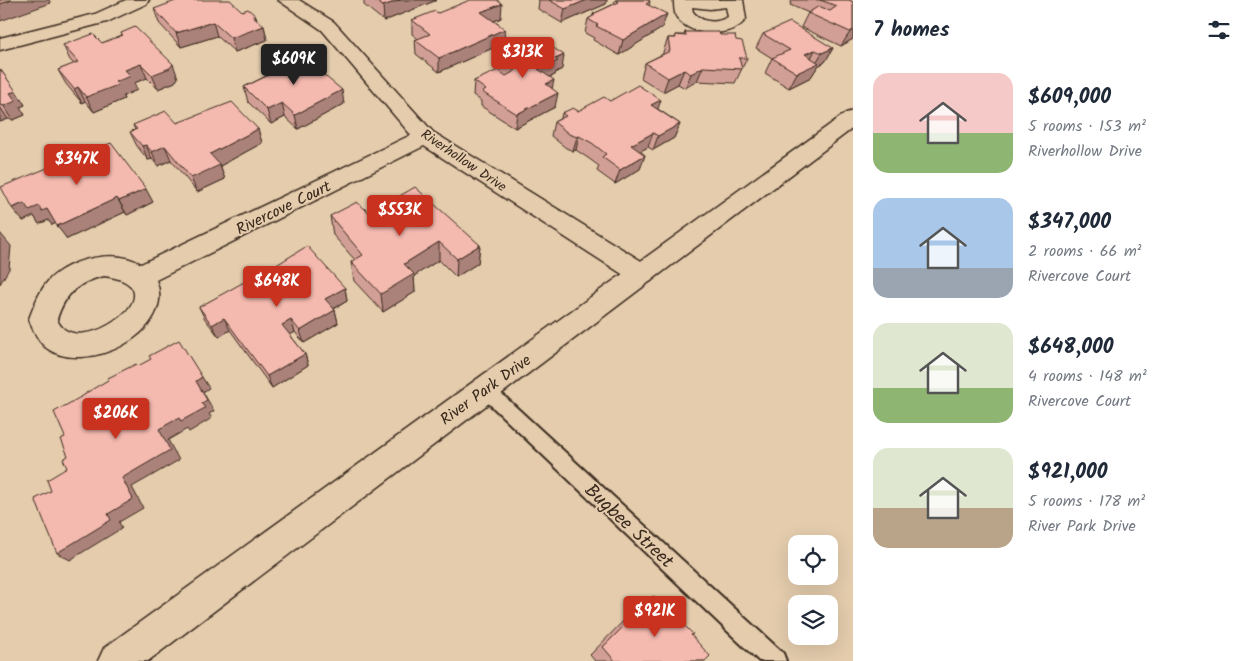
<!DOCTYPE html>
<meta charset="utf-8">
<style>
body{margin:0;font-family:Kalam,sans-serif;background:#f6f6f7;color:#1f2937;height:100vh;display:flex;flex-direction:column;font-size:19px;white-space:nowrap}
*{box-sizing:border-box;margin:0}
p{font-size:16px;color:#747a83}
.icon{flex:none;width:28px;height:28px;fill:none;stroke:currentColor;stroke-width:2;stroke-linecap:round;stroke-linejoin:round}
.map{position:relative;flex:1;overflow:hidden}
.sheet{display:flex;flex-direction:column;background:#fff;width:400px}
.sheet>*{flex:none}
.controls{position:absolute;left:788px;top:535px;display:grid;gap:10px}
.controls a{display:grid;place-items:center;width:50px;height:50px;border-radius:10px;background:#fff;box-shadow:0 5px 20px #0002;font-size:25px}
.price{position:absolute;translate:-50% -42px;padding:0 11px;border-radius:5px;background:#c8321e;color:#fff;font-size:16px;line-height:32px;filter:drop-shadow(0 1px 2px #0008)}
.price::after{content:'';position:absolute;left:50%;top:30px;width:15px;height:11px;margin-left:-8px;background:inherit;clip-path:polygon(0 0,100% 0,50% 100%)}
.price.selected{background:#222;color:#fff}
ul{padding:0;list-style:none}
li{display:flex;align-items:center;gap:15px;height:125px;padding:0 20px}
li span{display:grid;place-items:center;flex:none;width:140px;height:100px;border-radius:15px;color:#555}
li>.icon{margin-inline-start:auto}
span .icon{width:60px;height:60px;fill:#fffc;stroke-width:1}
li b{font-size:21px}
h2{display:flex;justify-content:space-between;align-items:center;height:60px;padding:0 20px;font-size:21px}
main{display:flex;flex:1;min-height:0}
.map>svg:first-child{display:block}
.lines{fill:none;stroke-linecap:round;stroke-linejoin:round}
.service-casing{stroke:#3b2a1e;stroke-width:4}
.minor-casing{stroke:#3b2a1e;stroke-width:3}
.tertiary-casing{stroke:#3b2a1e;stroke-width:3}
.service{fill:#e4ccad;fill-rule:evenodd}
.minor{fill:#e4ccad;fill-rule:evenodd}
.tertiary{fill:#e4ccad;fill-rule:evenodd}
.wall{fill:#d29f96;stroke:#3b2a1e}
.shaded-wall{fill:#ab827a;stroke:#3b2a1e}
.building{fill:#f4b9af;stroke:#3b2a1e}
.labels{text-anchor:middle;stroke-width:4;stroke-linejoin:round;paint-order:stroke}
.far-street-label{font-size:14px;fill:#3b2a1e;stroke:#e4ccad}
.street-label{font-size:16px;fill:#3b2a1e;stroke:#e4ccad}
.near-street-label{font-size:19px;fill:#3b2a1e;stroke:#e4ccad}
</style>
<main>
<div class="map">
<svg width="853" height="661" viewBox="0 0 853 661">
<rect width="100%" height="100%" fill="#e4ccad"/>
<filter id="ink" filterUnits="userSpaceOnUse"><feTurbulence type="fractalNoise" baseFrequency=".02" numOctaves="2"/><feDisplacementMap in="SourceGraphic" scale="10" xChannelSelector="R" yChannelSelector="G"/><feConvolveMatrix kernelMatrix="1 2 1 2 8 2 1 2 1" color-interpolation-filters="sRGB"/></filter>
<g filter="url(#ink)">
<g class="lines">
<defs>
<path id="service" d="M485,381L491,384L783,653L786,661H759L479,394L476,389L479,384Z"/>
<g id="minor">
<path d="M126,0H149L146,4L107,22L0,50V38L95,14Z"/>
<path d="M278,0H299L334,22L433,132L651,267L655,274L651,281L642,284L633,281L424,146L156,280C178,333 82,379 44,346C37,339 32,328 29,319C34,306 39,291 49,280C69,259 115,248 141,264L411,135L322,30ZM104,276C187,286 74,366 57,319C65,294 78,282 104,276Z"/>
<path d="M674,0H743L746,19C732,39 688,37 676,16C674,11 674,5 674,0ZM692,7L710,9L726,7L728,17C715,24 703,23 693,12Z"/>
</g>
<path id="tertiary" d="M853,111V128L148,661H98L104,648L846,113Z"/>
</defs>
<use href="#service" class="service-casing"/>
<use href="#minor" class="minor-casing"/>
<use href="#tertiary" class="tertiary-casing"/>
<use href="#service" class="service"/>
<use href="#minor" class="minor"/>
<use href="#tertiary" class="tertiary"/>
</g>
<g class="wall">
<path d="M364,0H437L384,21L364,5Z"/>
<path d="M538,0H607L606,4L562,23L538,9L539,1Z"/>
<path d="M615,0H648L650,1L649,6L662,28L619,55L593,40L594,38L585,33L588,19L593,16V14L614,4Z"/>
<path d="M792,0H849L853,2V39L841,46L801,27L808,13H809L790,5Z"/>
<path d="M154,9L242,11L256,16L257,20L264,26L267,40L235,52L217,36L181,47L159,23Z"/>
<path d="M438,13L501,18L494,21L505,29L504,43L439,72L416,54L415,40L418,39L412,34V20Z"/>
<path d="M685,32L720,35L736,40L747,58L735,83L697,81L685,88L678,84L663,92L641,78L645,63L663,54V52L668,38H674L675,35H684Z"/>
<path d="M121,33L178,78L175,82L158,89L147,78L134,83L137,90L123,96L124,99L94,112L85,101L82,103L66,84L58,70L74,64L70,60L63,45L102,43L122,35Z"/>
<path d="M763,34L833,48L825,62L818,66L811,77L789,88L765,73L772,58L756,48Z"/>
<path d="M297,60L322,63L323,75L344,104L298,129L285,117L271,124L248,102L244,87L270,74L269,69Z"/>
<path d="M500,61L562,69L556,72L555,75L550,77L555,107L515,128L481,106V101L473,95L474,81L499,71Z"/>
<path d="M0,69L25,105L20,107L25,115L13,120L8,119L0,122Z"/>
<path d="M610,101L658,109L680,124L674,138L653,150L648,147L640,151L645,155L640,169L615,184L597,171L599,166L588,158L576,150L573,151L566,148L551,136L554,122L561,118L562,113L578,111Z"/>
<path d="M177,123L258,129L262,143L220,166L225,179L197,192L171,160L158,166L152,159L148,160L137,146L130,132L135,130L133,125Z"/>
<path d="M84,154L153,202L127,215L125,212L67,239L56,223L52,225L48,220L39,224L34,216L23,221L63,173L89,162Z"/>
<path d="M386,204L480,245L478,263L456,277L439,260L414,276L415,292L383,312L354,281L351,262L355,260L333,235L330,216L374,217L387,210Z"/>
<path d="M254,279L345,288L347,301L334,309L335,310L338,323L304,343L295,332L290,335L305,354L308,365L272,388L230,330L219,337L205,319L199,307Z"/>
<path d="M654,596L691,635L705,661H595L590,655L637,607Z"/>
</g>
<g class="shaded-wall">
<path d="M12,0H49L51,3L0,21V4Z"/>
<path d="M400,0H437L384,21L383,6Z"/>
<path d="M587,0H607L606,4L562,23L565,9Z"/>
<path d="M502,4L501,18L480,27L481,12Z"/>
<path d="M667,14L662,28L619,55L623,40Z"/>
<path d="M256,16L259,28L264,26L267,40L235,52L231,38L253,17Z"/>
<path d="M213,22L217,36L181,47L176,33Z"/>
<path d="M505,29L504,43L439,72V58Z"/>
<path d="M853,30V39L841,46L850,32Z"/>
<path d="M833,48L825,62L818,66L811,77L789,88L797,73L815,64L822,53Z"/>
<path d="M815,50L808,64L805,54Z"/>
<path d="M564,55L562,69L556,72L555,75L535,83L538,69Z"/>
<path d="M322,63L324,78L314,67Z"/>
<path d="M141,64L147,78L134,83L137,90L123,96L124,99L94,112L86,97L115,82L125,70Z"/>
<path d="M173,64L178,78L175,82L158,89L152,75Z"/>
<path d="M703,67L697,81L685,88L691,74Z"/>
<path d="M684,70L678,84L663,92L668,78Z"/>
<path d="M554,80L551,94L546,84Z"/>
<path d="M78,87L85,101L82,103L74,89Z"/>
<path d="M342,90L344,104L298,129L295,115Z"/>
<path d="M16,91L25,105L20,107L25,115L13,120L4,106L10,93Z"/>
<path d="M558,93L555,107L515,128L517,114Z"/>
<path d="M661,100L656,114L651,105Z"/>
<path d="M282,103L285,117L271,124L267,110Z"/>
<path d="M0,107L8,119L0,122Z"/>
<path d="M680,124L674,138L653,150L658,136Z"/>
<path d="M258,129L262,143L220,166L225,179L197,192L191,178L210,154Z"/>
<path d="M653,133L648,147L626,159L631,145Z"/>
<path d="M579,136L576,150L573,151L577,137Z"/>
<path d="M146,145L152,159L148,160L142,146Z"/>
<path d="M165,146L171,160L158,166L152,152Z"/>
<path d="M645,155L640,169L615,184L620,170Z"/>
<path d="M146,189L153,202L127,215L119,201Z"/>
<path d="M117,198L125,212L67,239L57,226Z"/>
<path d="M24,203L39,206L47,209L56,223L52,225L48,220L39,224L34,216L23,221L12,208Z"/>
<path d="M0,233L11,246L9,269L0,284Z"/>
<path d="M439,242V260L414,276L415,292L383,312L381,294L404,264Z"/>
<path d="M480,245L478,263L456,277L457,259Z"/>
<path d="M345,288L347,301L328,312L325,299Z"/>
<path d="M335,310L338,323L304,343L300,331Z"/>
<path d="M224,318L230,330L219,337L212,325Z"/>
<path d="M291,320L295,332L286,338L282,325Z"/>
<path d="M305,354L308,365L272,388L267,376Z"/>
<path d="M202,377L209,388L203,392L214,411L209,414L212,418L189,432L187,429L168,440L179,460L132,487L143,508L119,522L122,528L70,560L57,553L108,514L122,478L159,429L202,403L196,381Z"/>
</g>
<g class="building">
<path d="M0,0H12L0,4Z"/>
<path d="M178,0H230L242,11L248,9L256,16L253,17L264,26L231,38L213,22L176,33L154,9Z"/>
<path d="M374,0H400L383,6Z"/>
<path d="M470,0H497L502,4L481,12L505,29L439,58L415,40L430,34L412,20L435,11L438,13Z"/>
<path d="M549,0H587L565,9Z"/>
<path d="M616,0H648L650,1L646,4L667,14L623,40L596,26L598,25L588,19L595,15L593,14L619,2Z"/>
<path d="M820,0H849L853,2V30L850,32L808,13L819,6L830,11L837,6Z"/>
<path d="M790,22L833,48L822,53L815,50L805,54L819,63L797,73L772,58L790,50L763,34Z"/>
<path d="M135,27L173,64L170,68L152,75L141,64L125,70L131,76L115,82L118,85L86,97L78,87L74,89L58,70L78,62L63,45L93,34L102,43L123,35L121,33Z"/>
<path d="M685,32H719L720,35H735L736,40L742,41L747,58H739L742,69L703,67L691,74L684,70L668,78L645,63L670,51L668,38H676L675,35L686,36Z"/>
<path d="M543,41L564,55L555,59L558,61L538,69L554,80L546,84L558,93L517,114L482,92L486,90L474,81L498,70L506,76L515,71L500,61Z"/>
<path d="M311,54L322,63L314,67L342,90L295,115L282,103L267,110L244,87L273,73L269,69L294,58L297,60Z"/>
<path d="M0,69L16,91L10,93L16,101L4,106L0,105Z"/>
<path d="M638,85L661,100L651,105L680,124L658,136L653,133L631,145L645,155L620,170L602,157L606,154L592,143L579,136L577,137L569,134L554,122L566,116L562,113L573,108L578,111L604,97L610,101Z"/>
<path d="M232,102L258,129L210,154L220,165L191,178L165,146L152,152L146,145L142,146L130,132L137,129L133,125L166,111L177,123Z"/>
<path d="M111,143L146,189L119,201L117,198L57,226L47,209L42,211L39,206L29,210L24,203L12,208L1,187L57,164L63,173L90,161L84,154Z"/>
<path d="M415,187L480,245L457,259L439,242L404,264L414,274L381,294L351,262L363,255L330,216L357,202L374,217L390,208L386,204Z"/>
<path d="M307,246L345,288L325,299L335,310L300,331L291,320L282,325L305,354L267,376L224,318L212,325L199,307L253,277L254,279Z"/>
<path d="M179,340L202,377L196,381L207,400L202,403L205,408L181,421L179,418L159,429L170,450L122,478L133,499L108,514L111,520L57,553L35,499L51,491L47,480L67,468L63,459L68,456L61,439L65,437L54,412L86,394V393L108,380V378L136,364L138,366L151,359L149,356Z"/>
<path d="M654,596L693,634L691,635L710,656L705,661H615L603,647Z"/>
</g>
</g>
<g class="labels">
<g class="far-street-label">
<text transform="translate(464 160) rotate(34)" y="5">Riverhollow Drive</text>
</g>
<g class="street-label">
<text transform="translate(283 207) rotate(-26)" y="6">Rivercove Court</text>
<text transform="translate(485 389) rotate(-36)" y="6">River Park Drive</text>
</g>
<g class="near-street-label">
<text transform="translate(630 525) rotate(43)" y="7">Bugbee Street</text>
</g>
</g>
</svg>
<div class="controls">
<a><svg class="icon" aria-label="locate" viewBox="0 0 24 24"><circle cx="12" cy="12" r="6"/><path d="M12 2v4M12 18v4M2 12h4M18 12h4"/></svg></a>
<a><svg class="icon" aria-label="layers" viewBox="0 0 24 24"><path d="M12 4l9 5-9 5-9-5zM3 14l9 5 9-5"/></svg></a>
</div>
<b class="price" style="left:523px;top:79px">$313K</b>
<b class="price selected" style="left:294px;top:86px">$609K</b>
<b class="price" style="left:77px;top:186px">$347K</b>
<b class="price" style="left:400px;top:237px">$553K</b>
<b class="price" style="left:277px;top:308px">$648K</b>
<b class="price" style="left:116px;top:440px">$206K</b>
<b class="price" style="left:655px;top:638px">$921K</b>
</div>
<section class="sheet">
<h2>7 homes<svg class="icon" aria-label="filters" viewBox="0 0 24 24"><path d="M4 7h16M4 17h16"/><circle cx="9" cy="7" r="2"/><circle cx="15" cy="17" r="2"/></svg></h2>
<ul>
<li><span style="background:linear-gradient(#f6c9c9 60%,#8fb573 0)"><svg class="icon" aria-label="home" viewBox="0 0 24 24"><path d="M3 11l9-7 9 7M6 9v11h12V9"/></svg></span><div><b>$609,000</b><p>5 rooms · 153 m²</p><p>Riverhollow Drive</p></div></li>
<li><span style="background:linear-gradient(#a9c7e8 70%,#9aa5b1 0)"><svg class="icon" aria-label="home" viewBox="0 0 24 24"><path d="M3 11l9-7 9 7M6 9v11h12V9"/></svg></span><div><b>$347,000</b><p>2 rooms · 66 m²</p><p>Rivercove Court</p></div></li>
<li><span style="background:linear-gradient(#dfe7d0 65%,#8fb573 0)"><svg class="icon" aria-label="home" viewBox="0 0 24 24"><path d="M3 11l9-7 9 7M6 9v11h12V9"/></svg></span><div><b>$648,000</b><p>4 rooms · 148 m²</p><p>Rivercove Court</p></div></li>
<li><span style="background:linear-gradient(#dfe7d0 60%,#b9a48a 0)"><svg class="icon" aria-label="home" viewBox="0 0 24 24"><path d="M3 11l9-7 9 7M6 9v11h12V9"/></svg></span><div><b>$921,000</b><p>5 rooms · 178 m²</p><p>River Park Drive</p></div></li>
</ul>
</section>
</main>
